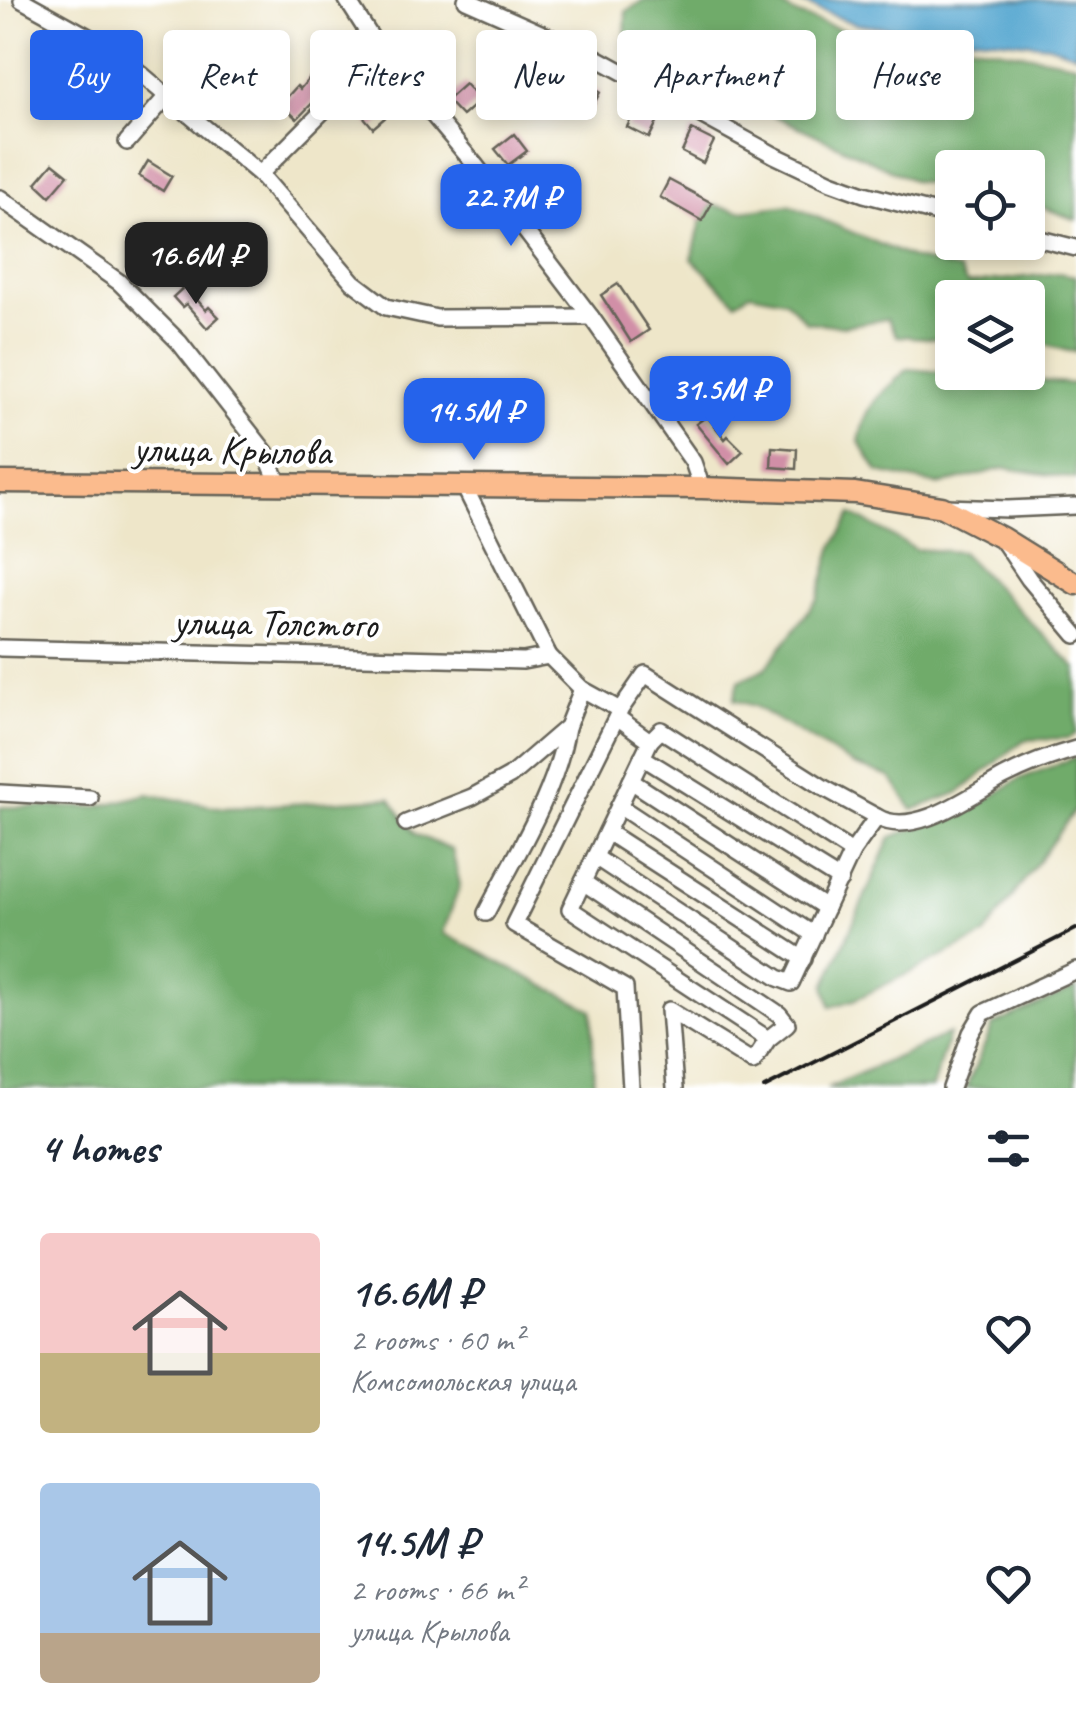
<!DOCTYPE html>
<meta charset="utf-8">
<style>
body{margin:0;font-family:Caveat,sans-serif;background:#f6f6f7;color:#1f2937;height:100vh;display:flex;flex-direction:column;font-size:38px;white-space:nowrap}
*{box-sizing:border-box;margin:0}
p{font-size:32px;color:#747a83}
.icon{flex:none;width:55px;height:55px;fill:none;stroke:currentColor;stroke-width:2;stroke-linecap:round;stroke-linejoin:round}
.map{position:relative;height:1088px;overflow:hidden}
.drawer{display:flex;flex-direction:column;background:#fff;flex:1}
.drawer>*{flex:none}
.banner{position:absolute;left:30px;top:30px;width:1018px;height:90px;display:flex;gap:20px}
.controls{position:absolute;left:935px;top:150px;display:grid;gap:20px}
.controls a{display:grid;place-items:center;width:110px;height:110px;border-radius:10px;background:#fff;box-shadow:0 5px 15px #0003;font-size:50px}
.price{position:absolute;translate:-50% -85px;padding:0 22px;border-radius:20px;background:#2563eb;color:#fff;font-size:32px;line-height:65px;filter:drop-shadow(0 2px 5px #0008)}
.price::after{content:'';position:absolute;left:50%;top:60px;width:30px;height:22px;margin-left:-15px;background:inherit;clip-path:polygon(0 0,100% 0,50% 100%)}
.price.active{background:#222;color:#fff}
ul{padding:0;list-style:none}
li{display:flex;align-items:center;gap:30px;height:250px;padding:0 40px}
li span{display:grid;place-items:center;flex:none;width:280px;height:200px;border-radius:10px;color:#555}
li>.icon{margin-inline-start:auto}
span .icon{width:120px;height:120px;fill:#fffc;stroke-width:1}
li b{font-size:42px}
h2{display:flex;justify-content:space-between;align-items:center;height:120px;padding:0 40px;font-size:42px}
.pill{padding:0 35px;border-radius:10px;background:#fff;box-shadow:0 5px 15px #0003;font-size:35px;line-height:90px}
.pill.active{background:#2563eb;color:#fff}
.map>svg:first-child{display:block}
.forest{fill:#70ab6a;stroke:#466443;stroke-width:2.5}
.water{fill:#56a7d0;stroke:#396276;stroke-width:2.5}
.building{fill:#d18fa7}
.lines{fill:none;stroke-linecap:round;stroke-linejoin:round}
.minor-casing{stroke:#666359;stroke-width:20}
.major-casing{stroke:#666359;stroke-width:25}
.minor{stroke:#fff;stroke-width:15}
.major{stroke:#fbbb8d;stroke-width:20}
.rail{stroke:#1c1c1c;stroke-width:4}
.labels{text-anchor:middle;stroke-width:8;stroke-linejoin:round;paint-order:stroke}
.street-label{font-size:40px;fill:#1c1c1c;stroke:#fff}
</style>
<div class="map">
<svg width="1076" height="1088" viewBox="0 0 1076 1088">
<rect width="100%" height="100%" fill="#fff"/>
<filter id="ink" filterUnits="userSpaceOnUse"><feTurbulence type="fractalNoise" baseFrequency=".01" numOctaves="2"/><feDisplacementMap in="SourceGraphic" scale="20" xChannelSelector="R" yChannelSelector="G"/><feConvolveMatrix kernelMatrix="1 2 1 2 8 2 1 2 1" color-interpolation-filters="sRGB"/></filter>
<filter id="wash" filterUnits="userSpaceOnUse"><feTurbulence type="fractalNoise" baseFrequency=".0048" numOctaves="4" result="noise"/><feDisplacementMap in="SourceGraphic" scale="40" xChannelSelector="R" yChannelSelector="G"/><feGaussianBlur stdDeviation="2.25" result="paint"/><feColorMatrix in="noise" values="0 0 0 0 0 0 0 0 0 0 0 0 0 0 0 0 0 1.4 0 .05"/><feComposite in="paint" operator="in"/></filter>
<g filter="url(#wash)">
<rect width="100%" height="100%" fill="#eee6c9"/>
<g class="forest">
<path d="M644,0H771L798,15L883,43L969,44L1076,63V220L1028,202V168H952V187L914,181L756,107L713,90L658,57L625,46L626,11Z"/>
<path d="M705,204L741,211L789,205L912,258L959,270L967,284L1058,273L1076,276V352C1058,351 1045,341 1028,344V298H952V340L897,336L887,319L844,326L806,322L785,300L750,293L736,302L692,259Z"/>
<path d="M908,369L1076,384V479L1005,468L938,485L878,472L859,442C866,402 880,395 908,369Z"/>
<path d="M852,514L915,549L961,552L1076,668V734L1068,738L1024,740L960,792L913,810L890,777L854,765L754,706L734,700L739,681L766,668L818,598L832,549Z"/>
<path d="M1076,757V809L984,936L854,1000L831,1007L825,986L891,837L979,805L1019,779Z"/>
<path d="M148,794L224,808L390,798L415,834L452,850L460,885L443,933L592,1010L594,1088H0V807H96Z"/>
<path d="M1076,988V1088H966L993,1025Z"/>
<path d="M949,1034L932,1088H827Z"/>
</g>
<path class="water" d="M794,0H1076V54L1049,45L855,24Z"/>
<g id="blocks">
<g class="building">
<path d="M330,54L346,68L297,119L281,104L297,86L300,89Z"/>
<path d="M578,81L600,92L589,114L568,103Z"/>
<path d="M465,84L480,100L462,116L447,100Z"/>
<path d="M369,92L388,115L373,128L353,104Z"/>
<path d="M638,105L660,116L649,138L627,127Z"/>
<path d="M692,130L714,141L703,163L682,152Z"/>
<path d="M514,134L527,151L508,165L495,149Z"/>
<path d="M148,161L172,176L163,191L139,176Z"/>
<path d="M53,163L68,175L50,196L36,183Z"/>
<path d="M669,180L712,203L702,221L660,197Z"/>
<path d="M618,284L649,330L631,342L601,295Z"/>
<path d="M185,286L206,310L209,307L219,317L207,328L186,304L182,307L173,297Z"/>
<path d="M707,416L725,439L728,436L743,451L729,464L696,424Z"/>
<path d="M772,447L797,449L796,469L771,467Z"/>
</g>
</g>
</g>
<g filter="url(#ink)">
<use href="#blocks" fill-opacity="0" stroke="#666359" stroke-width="2.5"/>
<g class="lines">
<defs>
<g id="minor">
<path d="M22,0L114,51L167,96L260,174L353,282L386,307L437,318L591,317"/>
<path d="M347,0L381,53L476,166L591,317L693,462L702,488"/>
<path d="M466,0L597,58L774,155L831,182L864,194L952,217"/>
<path d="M127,142L167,96"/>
<path d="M260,174L381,53"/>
<path d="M0,198L119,282L179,342L266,453L279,484"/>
<path d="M1028,236L1076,248"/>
<path d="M465,488L549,656L582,689L620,710L514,924L625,988L631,1088"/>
<path d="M945,507L1008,509L1076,506"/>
<path d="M1004,542L1029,579L1076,635"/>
<path d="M0,648L523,661L549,656"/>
<path d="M620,710L645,674L824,788L877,817"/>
<path d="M617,717L650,741L570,909L768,1039"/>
<path d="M650,741L661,730L852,852"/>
<path d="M642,757L840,880"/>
<path d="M631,781L826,908"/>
<path d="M0,793L90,798"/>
<path d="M619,806L814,935"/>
<path d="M406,823L472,797L510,776L567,727L582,689"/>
<path d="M607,832L803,959"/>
<path d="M595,857L778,978L791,983L852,852L877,817C914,839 972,794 1004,777C1027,765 1051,756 1076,749"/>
<path d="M583,882L779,1014L787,1024L768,1039L753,1062L669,1010L675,1088"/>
<path d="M486,913C516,854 556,793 567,727"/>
<path d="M951,1088L971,1033L983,1013L1076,970"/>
</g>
<path id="major" d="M0,482L702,488L855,493L942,507L1002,538L1076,584"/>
</defs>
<use href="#minor" class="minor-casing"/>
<use href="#major" class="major-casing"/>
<use href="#minor" class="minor"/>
<use href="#major" class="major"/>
<path class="rail" d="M764,1088L1076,929"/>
</g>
</g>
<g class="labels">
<g class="street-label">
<text transform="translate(232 449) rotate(1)" y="14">улица Крылова</text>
<text transform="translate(275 622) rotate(1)" y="14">улица Толстого</text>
</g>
</g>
</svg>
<div class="controls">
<a><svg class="icon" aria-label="locate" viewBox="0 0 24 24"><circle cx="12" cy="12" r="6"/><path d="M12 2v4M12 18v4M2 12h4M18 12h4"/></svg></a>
<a><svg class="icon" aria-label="layers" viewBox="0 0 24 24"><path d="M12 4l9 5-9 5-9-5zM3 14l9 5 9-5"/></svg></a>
</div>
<b class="price" style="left:511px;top:249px">22.7M ₽</b>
<b class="price active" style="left:196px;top:307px">16.6M ₽</b>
<b class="price" style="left:720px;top:441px">31.5M ₽</b>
<b class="price" style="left:474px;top:463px">14.5M ₽</b>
<div class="banner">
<a class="pill active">Buy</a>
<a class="pill">Rent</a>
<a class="pill">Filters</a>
<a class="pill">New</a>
<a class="pill">Apartment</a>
<a class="pill">House</a>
</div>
</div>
<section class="drawer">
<h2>4 homes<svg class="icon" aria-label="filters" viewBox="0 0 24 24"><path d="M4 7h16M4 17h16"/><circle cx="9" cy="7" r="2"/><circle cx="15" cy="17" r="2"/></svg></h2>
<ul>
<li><span style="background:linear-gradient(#f6c9c9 60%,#c2b280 0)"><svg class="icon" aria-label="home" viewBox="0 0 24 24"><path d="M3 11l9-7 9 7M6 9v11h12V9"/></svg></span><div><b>16.6M ₽</b><p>2 rooms · 60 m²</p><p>Комсомольская улица</p></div><svg class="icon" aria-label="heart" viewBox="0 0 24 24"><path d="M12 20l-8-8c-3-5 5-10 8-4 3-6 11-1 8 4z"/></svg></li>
<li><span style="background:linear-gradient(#a9c7e8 75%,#b9a48a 0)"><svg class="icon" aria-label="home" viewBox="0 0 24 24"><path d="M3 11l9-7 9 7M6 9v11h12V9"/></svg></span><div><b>14.5M ₽</b><p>2 rooms · 66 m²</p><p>улица Крылова</p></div><svg class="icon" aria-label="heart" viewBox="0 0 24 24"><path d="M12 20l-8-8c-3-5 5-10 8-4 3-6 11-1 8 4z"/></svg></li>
</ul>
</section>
